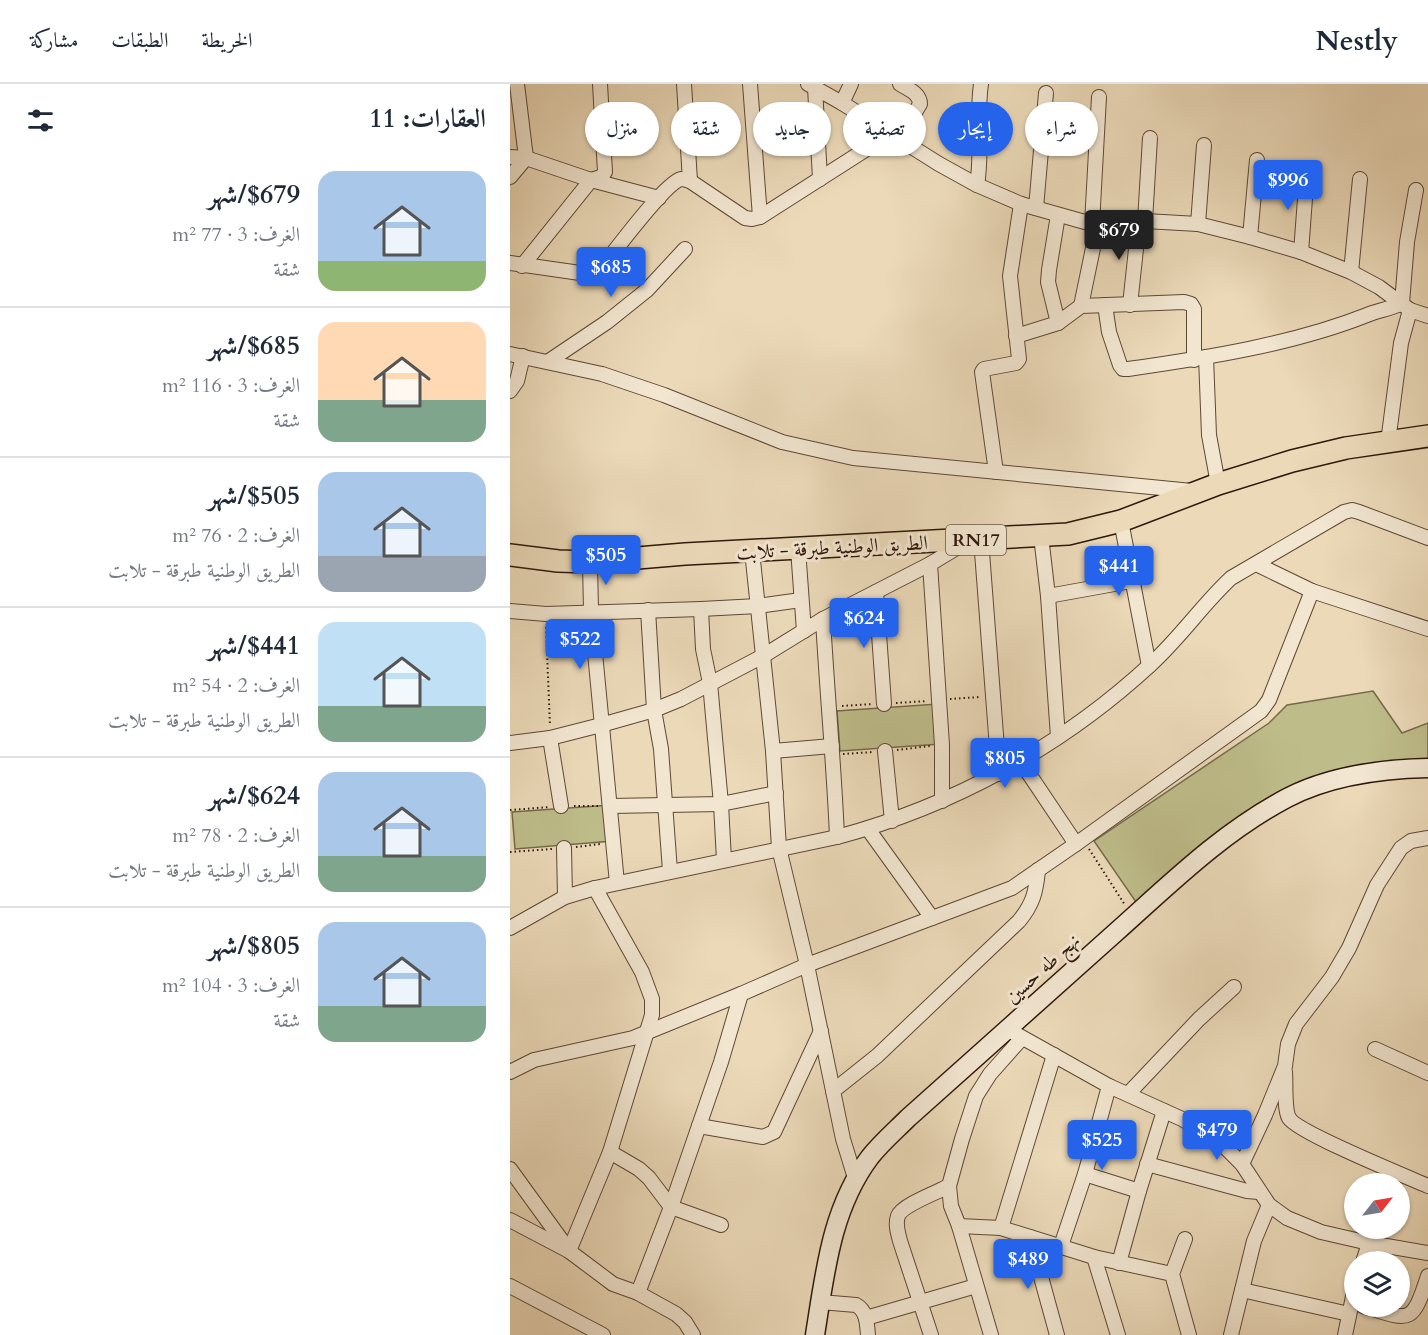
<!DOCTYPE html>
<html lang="ar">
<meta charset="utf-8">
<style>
body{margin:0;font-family:Cardo,Amiri,serif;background:#f6f6f7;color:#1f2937;direction:rtl;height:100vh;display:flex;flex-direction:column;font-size:22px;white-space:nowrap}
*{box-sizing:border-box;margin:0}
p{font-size:20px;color:#747a83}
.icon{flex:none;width:33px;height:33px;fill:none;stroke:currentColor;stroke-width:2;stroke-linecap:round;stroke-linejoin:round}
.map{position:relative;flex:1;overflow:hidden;direction:ltr}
.side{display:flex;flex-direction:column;background:#fff;width:510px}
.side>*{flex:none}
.guide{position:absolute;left:18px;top:18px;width:570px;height:54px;direction:rtl;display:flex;gap:12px}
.needle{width:39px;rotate:59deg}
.tools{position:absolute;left:834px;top:1089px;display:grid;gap:12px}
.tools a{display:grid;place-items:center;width:66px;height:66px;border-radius:50%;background:#fff;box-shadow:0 2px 4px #0004;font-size:30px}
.price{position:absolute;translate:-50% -51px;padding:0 14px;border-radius:6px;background:#2563eb;color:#fff;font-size:20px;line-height:39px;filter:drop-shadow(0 2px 3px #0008)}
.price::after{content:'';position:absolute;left:50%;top:36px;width:18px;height:14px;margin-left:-9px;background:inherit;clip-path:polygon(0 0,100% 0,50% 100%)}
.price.selected{background:#222;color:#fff}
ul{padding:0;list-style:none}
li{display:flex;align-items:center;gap:18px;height:150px;padding:0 24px}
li+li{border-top:2px solid #e0e1e3}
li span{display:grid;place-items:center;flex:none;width:168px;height:120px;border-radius:18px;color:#555}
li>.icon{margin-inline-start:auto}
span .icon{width:72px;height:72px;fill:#fffc;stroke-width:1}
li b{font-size:26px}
h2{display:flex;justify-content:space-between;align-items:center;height:72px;padding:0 24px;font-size:26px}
.pill{padding:0 21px;border-radius:27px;background:#fff;box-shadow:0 2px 4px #0004;font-size:21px;line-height:54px}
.pill.selected{background:#2563eb;color:#fff}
header{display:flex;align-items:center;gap:36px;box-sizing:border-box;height:84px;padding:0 30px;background:#fff;border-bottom:2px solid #e0e1e3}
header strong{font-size:28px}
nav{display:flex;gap:33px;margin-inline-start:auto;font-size:21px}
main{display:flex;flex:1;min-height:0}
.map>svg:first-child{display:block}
.green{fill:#bebd8a;stroke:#766a4a;stroke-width:1.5}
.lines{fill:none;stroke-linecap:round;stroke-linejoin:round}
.minor-casing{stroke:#5e4836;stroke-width:16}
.secondary-casing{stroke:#2f170b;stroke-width:21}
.primary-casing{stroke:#2f170b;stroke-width:24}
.path{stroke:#2f170b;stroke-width:2;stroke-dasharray:1.5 3;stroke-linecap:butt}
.minor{stroke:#f2e6d1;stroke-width:14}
.secondary{stroke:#f2e6d1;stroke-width:18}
.primary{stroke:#ebd9b8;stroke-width:21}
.labels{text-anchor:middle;stroke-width:6;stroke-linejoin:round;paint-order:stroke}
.shield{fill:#f2e6d1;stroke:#6a5546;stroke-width:1.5}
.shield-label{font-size:18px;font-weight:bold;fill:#2f170b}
.street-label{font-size:20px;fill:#2f170b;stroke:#f2e6d1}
</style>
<header>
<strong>Nestly</strong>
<nav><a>الخريطة</a><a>الطبقات</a><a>مشاركة</a></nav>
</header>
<main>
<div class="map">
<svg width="918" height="1251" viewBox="0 0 918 1251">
<rect width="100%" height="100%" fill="#ebd9b8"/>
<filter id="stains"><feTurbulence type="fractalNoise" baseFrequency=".00333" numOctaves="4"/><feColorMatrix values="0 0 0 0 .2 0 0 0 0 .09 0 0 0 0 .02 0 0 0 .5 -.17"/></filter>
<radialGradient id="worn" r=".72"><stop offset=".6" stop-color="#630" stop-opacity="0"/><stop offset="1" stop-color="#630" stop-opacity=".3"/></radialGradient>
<g class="green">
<path d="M863,607L892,649L918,639V676L802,699L626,818L584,757L759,639L777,621Z"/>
<path d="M428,620L431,660L330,667L327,627Z"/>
<path d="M101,721L103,757L5,765L2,728Z"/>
</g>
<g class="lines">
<defs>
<g id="minor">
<path d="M174,0L180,97"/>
<path d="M240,0L250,133"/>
<path d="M298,0L332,19L429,80L467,101L511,120L582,140L635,137L688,140L740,153L791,168L841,188L869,203L900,226L918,232"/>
<path d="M305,3L310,95"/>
<path d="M332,19L341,0"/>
<path d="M389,55L410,20C410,9 398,5 390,0"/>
<path d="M0,73L16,74L81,96L149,114"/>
<path d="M0,93L16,74L7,0"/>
<path d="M467,101C473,67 466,33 471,0"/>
<path d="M526,124L536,9"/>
<path d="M635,137L640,54"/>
<path d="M582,140L589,13"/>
<path d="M688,140L694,61"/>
<path d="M740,153L747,76"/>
<path d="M791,168L797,88"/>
<path d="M0,179L77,190L92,183C105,167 155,99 171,95C174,95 177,96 180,97L235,134L242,135L250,133L380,50"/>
<path d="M12,182L81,96L91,93L95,88L90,0"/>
<path d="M841,188L850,95"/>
<path d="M892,219L897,158L906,106"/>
<path d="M595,221L599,248L610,281L613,285H618C696,274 784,260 857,231C869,226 881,225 892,219"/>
<path d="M620,221L629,137"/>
<path d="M571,222L588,140"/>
<path d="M548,239L538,198L539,186L548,131"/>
<path d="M506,252L548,239L571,222L674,218L681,220L684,225V276"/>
<path d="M0,270L92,290L154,311L272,358L343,374L682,407"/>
<path d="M696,273L699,351L708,400"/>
<path d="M39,277L97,238L137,206L175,165"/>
<path d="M0,307L7,297L13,272"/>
<path d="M878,358L891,259L900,226"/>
<path d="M486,388L472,288L474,285L506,279L509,275L500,192L511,120"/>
<path d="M611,437L639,582"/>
<path d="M531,452L538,512L548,653"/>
<path d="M471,455L489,690"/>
<path d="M288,465L294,547"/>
<path d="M242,467L263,667L269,764L297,881L333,1055L345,1094"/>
<path d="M80,478L81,527L107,799"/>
<path d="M420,480L432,661V717"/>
<path d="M746,480L802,507L918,545"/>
<path d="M366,508L374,620"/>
<path d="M538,512L621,497"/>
<path d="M191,525L193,565L200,599L211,720L214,776"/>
<path d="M138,526L144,626L151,665L160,787"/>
<path d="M0,527L36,530L191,525L248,522L291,516"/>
<path d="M313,535C317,608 324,681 327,753"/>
<path d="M40,654L51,722"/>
<path d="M0,659L40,654L91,641L144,626L171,615L253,572L313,535L420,480L458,457"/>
<path d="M263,667L322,662"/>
<path d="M375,667L382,737"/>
<path d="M511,678L566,760"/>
<path d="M100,722L211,720L266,709"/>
<path d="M358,745L422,834"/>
<path d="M54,764L55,813"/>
<path d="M0,844L55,813L85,804L327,753C443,722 551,663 640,581C670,554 692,521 721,494L834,428L842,426L849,428L918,454"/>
<path d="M497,945L599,1002L672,1035L711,1059L732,1080L759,1121L777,1134L811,1148L859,1159L918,1169"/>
<path d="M865,965L918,989"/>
<path d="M0,988L24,976L123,954L231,910L297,881L502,804L566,760L751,627L759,616L802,507"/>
<path d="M775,988C776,999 774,1025 779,1034C787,1048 897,1093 918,1102"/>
<path d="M323,1007L367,972L509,837C523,820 526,808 528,786"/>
<path d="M618,1010L689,935L724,903"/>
<path d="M189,1042L253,1053L264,1048L311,947"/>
<path d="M100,1068L129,1085L139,1094L161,1123L211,1141"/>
<path d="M637,1080L737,1107L749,1108"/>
<path d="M732,1080L755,1031L775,982L778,960L786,940L822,893L839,864L867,801L891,764L901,757L918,754"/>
<path d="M0,1085L58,1165"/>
<path d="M575,1090L629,1107"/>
<path d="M0,1136L59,1167L103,1200L128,1209L166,1230L175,1238L183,1251"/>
<path d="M449,1142L491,1144L584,1173L662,1190"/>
<path d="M491,1144L544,971"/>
<path d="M520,1153L547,1251"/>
<path d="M675,1155L662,1190L679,1251"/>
<path d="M551,1162L575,1090L599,1002"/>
<path d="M59,1167L100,1068L142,931V915L132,888L85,804"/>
<path d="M584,1173L608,1251"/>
<path d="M853,1178L859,1159"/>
<path d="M609,1179L629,1107L654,1027"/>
<path d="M0,1202L93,1251"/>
<path d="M732,1206L839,1230"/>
<path d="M128,1209L161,1123L211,978L231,910"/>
<path d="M310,1218L346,1221C357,1227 357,1240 358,1251"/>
<path d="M853,1222C901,1237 902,1241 918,1192"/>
<path d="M356,1234L466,1202"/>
<path d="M421,1251L390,1157C388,1149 385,1140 388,1132C392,1121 428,1108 439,1102"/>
<path d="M481,1251L449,1142L441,1122L439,1102L452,1055L466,1012L480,990L512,954"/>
<path d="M721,1251L744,1157L759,1121"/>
<path d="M835,1251L844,1208"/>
</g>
<path id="secondary" d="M305,1251C315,1189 321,1125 360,1073C371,1059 385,1047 398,1034C467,972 536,911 605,849C660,800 711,749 777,714C819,692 871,685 918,684"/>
<path id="primary" d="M0,471L48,477L80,478L175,470L558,450L611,437L708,400L782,377L836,364L918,352"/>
</defs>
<use href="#minor" class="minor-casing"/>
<use href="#secondary" class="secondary-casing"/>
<use href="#primary" class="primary-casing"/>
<g class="path">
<path d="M36,543L40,642"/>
<path d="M440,615L470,613"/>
<path d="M386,619L417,617"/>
<path d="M332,622L363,620"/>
<path d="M387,666L420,662"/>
<path d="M333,670L363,668"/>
<path d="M64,722H88"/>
<path d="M0,726L40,723"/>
<path d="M66,763L90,760"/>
<path d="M579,765L615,821"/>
<path d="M0,768L42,765"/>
</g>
<use href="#minor" class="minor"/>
<use href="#secondary" class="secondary"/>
<use href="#primary" class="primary"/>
</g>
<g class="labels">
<rect class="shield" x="436" y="441" width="60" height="30" rx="4.5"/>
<g class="shield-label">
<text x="466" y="462">RN17</text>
</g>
<g class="street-label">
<text transform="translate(322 463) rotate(-3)" y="7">الطريق الوطنية طبرقة - تلابت</text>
<text transform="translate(532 884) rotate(-42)" y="7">نهج طه حسين</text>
</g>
</g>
<rect width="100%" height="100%" filter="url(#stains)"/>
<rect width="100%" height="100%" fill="url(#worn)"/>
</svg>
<div class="tools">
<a><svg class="needle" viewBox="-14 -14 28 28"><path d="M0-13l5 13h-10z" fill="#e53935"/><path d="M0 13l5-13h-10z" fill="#747a83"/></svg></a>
<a><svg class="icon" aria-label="layers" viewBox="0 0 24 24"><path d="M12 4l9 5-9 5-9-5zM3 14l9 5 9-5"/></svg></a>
</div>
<b class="price" style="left:778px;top:127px">$996</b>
<b class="price selected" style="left:609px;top:177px">$679</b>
<b class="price" style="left:101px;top:214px">$685</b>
<b class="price" style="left:96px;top:502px">$505</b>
<b class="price" style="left:609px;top:513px">$441</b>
<b class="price" style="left:354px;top:565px">$624</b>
<b class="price" style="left:70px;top:586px">$522</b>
<b class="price" style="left:495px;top:705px">$805</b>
<b class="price" style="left:707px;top:1077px">$479</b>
<b class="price" style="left:592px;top:1087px">$525</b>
<b class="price" style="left:518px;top:1206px">$489</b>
<div class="guide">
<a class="pill">شراء</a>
<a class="pill selected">إيجار</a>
<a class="pill">تصفية</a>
<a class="pill">جديد</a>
<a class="pill">شقة</a>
<a class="pill">منزل</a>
</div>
</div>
<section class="side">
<h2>العقارات: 11<svg class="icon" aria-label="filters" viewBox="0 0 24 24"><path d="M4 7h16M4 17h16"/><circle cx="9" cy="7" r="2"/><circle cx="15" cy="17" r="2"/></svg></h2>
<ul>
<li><span style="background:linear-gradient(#a9c7e8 75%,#8fb573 0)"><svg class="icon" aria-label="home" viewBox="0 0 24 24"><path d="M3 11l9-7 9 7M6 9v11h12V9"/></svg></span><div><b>$679/شهر</b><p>الغرف: 3 · 77 m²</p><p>شقة</p></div></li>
<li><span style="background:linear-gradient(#ffd9b3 65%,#7fa58c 0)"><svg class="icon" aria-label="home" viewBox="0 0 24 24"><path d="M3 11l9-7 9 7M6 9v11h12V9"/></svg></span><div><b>$685/شهر</b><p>الغرف: 3 · 116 m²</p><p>شقة</p></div></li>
<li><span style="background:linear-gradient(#a9c7e8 70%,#9aa5b1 0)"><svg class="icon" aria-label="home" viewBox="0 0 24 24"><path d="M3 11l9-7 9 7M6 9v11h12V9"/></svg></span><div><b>$505/شهر</b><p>الغرف: 2 · 76 m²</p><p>الطريق الوطنية طبرقة - تلابت</p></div></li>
<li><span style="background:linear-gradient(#bfe0f5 70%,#7fa58c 0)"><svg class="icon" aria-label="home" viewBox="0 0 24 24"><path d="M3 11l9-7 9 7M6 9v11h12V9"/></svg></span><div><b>$441/شهر</b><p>الغرف: 2 · 54 m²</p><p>الطريق الوطنية طبرقة - تلابت</p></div></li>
<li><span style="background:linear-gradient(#a9c7e8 70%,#7fa58c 0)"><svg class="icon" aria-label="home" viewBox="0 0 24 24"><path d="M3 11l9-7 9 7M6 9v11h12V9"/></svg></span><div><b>$624/شهر</b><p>الغرف: 2 · 78 m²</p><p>الطريق الوطنية طبرقة - تلابت</p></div></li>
<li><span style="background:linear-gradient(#a9c7e8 70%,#7fa58c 0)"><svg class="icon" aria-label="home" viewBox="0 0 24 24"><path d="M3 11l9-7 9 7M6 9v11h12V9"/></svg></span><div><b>$805/شهر</b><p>الغرف: 3 · 104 m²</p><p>شقة</p></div></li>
</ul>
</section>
</main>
